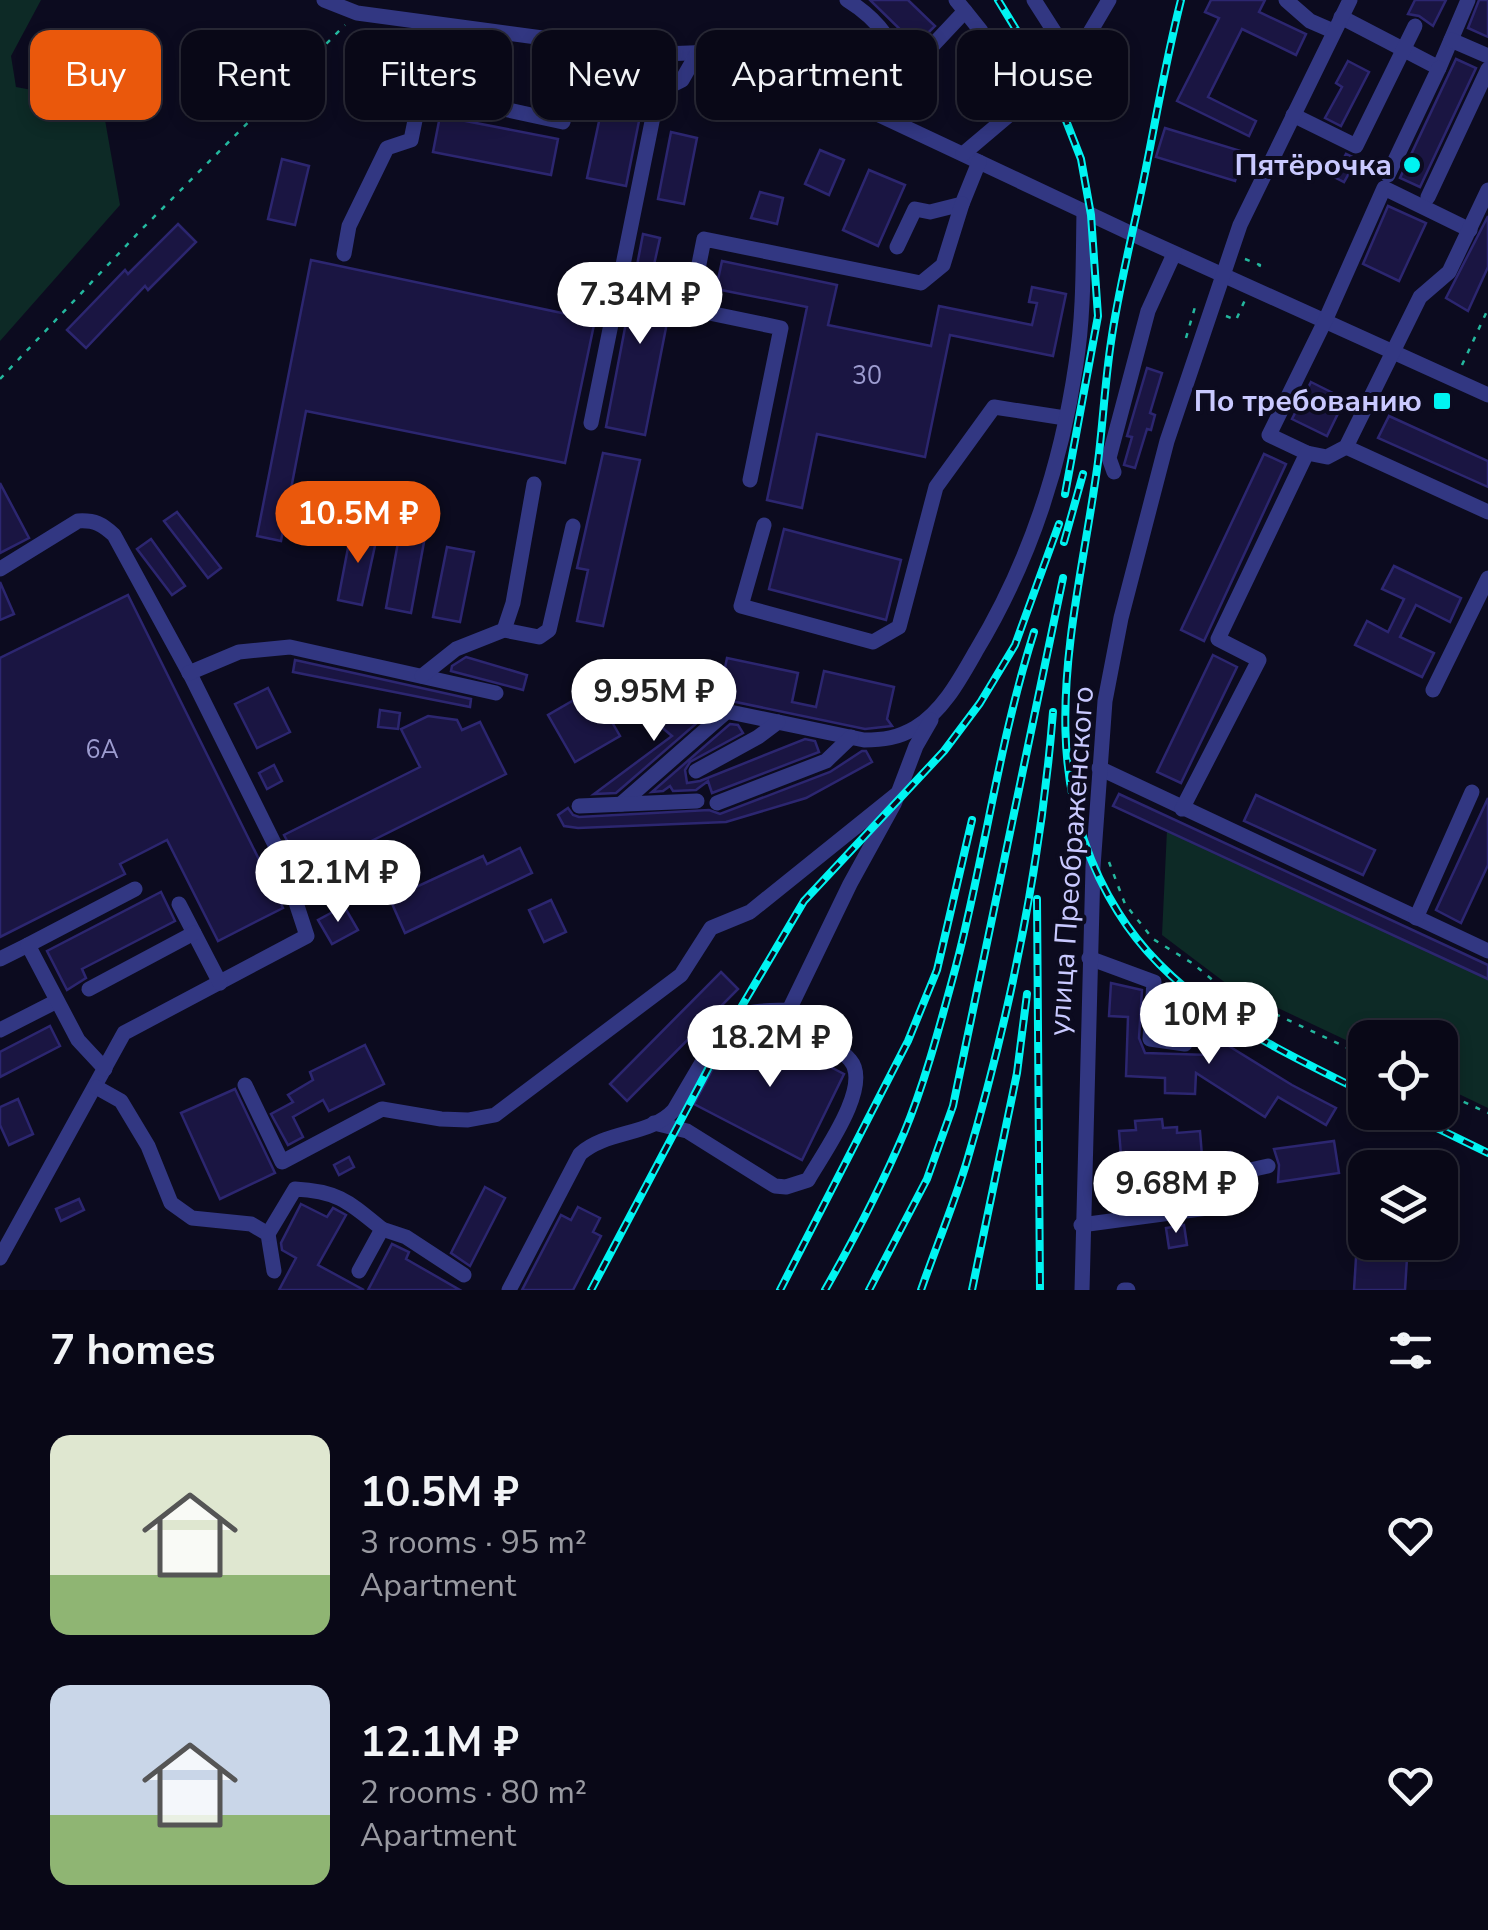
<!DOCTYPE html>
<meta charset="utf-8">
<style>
body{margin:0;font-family:"Nunito Sans",sans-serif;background:#171624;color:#f1f3f6;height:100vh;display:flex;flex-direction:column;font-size:38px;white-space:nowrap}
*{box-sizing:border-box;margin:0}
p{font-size:32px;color:#999aa1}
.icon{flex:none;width:55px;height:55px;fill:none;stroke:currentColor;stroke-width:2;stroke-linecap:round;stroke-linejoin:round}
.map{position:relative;height:1290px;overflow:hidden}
.sheet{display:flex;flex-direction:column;background:#090817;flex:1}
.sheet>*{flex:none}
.banner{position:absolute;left:30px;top:30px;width:1430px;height:90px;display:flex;gap:20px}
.controls{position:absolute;left:1348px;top:1020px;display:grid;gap:20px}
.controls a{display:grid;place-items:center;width:110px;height:110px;border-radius:20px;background:#090817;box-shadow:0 5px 15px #0003,0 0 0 2px #292936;font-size:50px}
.price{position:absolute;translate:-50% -85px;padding:0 22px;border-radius:35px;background:#fff;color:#222;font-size:32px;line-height:65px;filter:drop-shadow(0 2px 5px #0008)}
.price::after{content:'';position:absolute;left:50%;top:60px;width:30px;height:22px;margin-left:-15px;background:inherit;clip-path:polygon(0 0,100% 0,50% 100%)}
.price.on{background:#ea580c;color:#fff}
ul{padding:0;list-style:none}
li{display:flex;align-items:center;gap:30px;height:250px;padding:0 50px}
li span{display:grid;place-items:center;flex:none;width:280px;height:200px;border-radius:20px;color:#555}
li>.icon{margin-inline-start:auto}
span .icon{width:120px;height:120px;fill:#fffc;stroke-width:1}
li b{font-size:42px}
h2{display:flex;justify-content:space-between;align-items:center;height:120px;padding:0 50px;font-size:42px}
.chip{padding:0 35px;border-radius:20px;background:#090817;box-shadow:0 5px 15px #0003,0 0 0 2px #292936;font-size:35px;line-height:90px}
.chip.on{background:#ea580c;color:#fff}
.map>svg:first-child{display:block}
.green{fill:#0d2a26}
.building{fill:#1a1542;stroke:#2c2670;stroke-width:2.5}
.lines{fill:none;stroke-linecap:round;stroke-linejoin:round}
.path{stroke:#24b89f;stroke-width:2.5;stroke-dasharray:5 8;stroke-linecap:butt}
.minor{stroke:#323782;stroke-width:15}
.rail-casing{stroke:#00f4f2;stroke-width:8}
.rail{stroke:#0c0b1f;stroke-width:4;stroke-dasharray:11;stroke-linecap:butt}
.poi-dot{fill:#00f4f2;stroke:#0c0b1f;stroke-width:4}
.labels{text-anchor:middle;stroke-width:8;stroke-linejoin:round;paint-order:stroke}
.number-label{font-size:25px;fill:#9d9cd0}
.poi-label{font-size:30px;font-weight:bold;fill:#c9c9ff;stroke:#0c0b1f;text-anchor:end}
.street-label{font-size:30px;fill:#c9c9ff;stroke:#0c0b1f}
</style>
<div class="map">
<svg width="1488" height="1290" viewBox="0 0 1488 1290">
<rect width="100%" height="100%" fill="#0c0b1f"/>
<g class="green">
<path d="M0,0H41L11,56L16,87L102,103L120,205L0,341Z"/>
<path d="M1167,830L1488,979V1108L1440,1085V1038H1365V1049L1227,984L1162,935Z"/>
</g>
<g class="building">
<path d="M870,0H908L935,26L916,45Z"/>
<path d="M1211,0H1265L1259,12L1306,34L1296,55L1242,29L1208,97L1256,121L1249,136L1177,101L1219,18L1205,12Z"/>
<path d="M1415,0H1446L1433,26L1419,16L1408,14Z"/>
<path d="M1479,0H1488V37L1468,28Z"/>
<path d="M286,42L300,57L262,92L248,76Z"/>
<path d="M369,48L405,55L395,104L359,96Z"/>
<path d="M1456,59L1476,68L1420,187L1400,178Z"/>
<path d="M1348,61L1369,72L1341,126L1325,118L1342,87L1336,83Z"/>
<path d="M605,93L643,101L626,186L587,178Z"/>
<path d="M440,116L558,139L551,175L433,152Z"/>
<path d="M1165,128L1244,152L1235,181L1156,157Z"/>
<path d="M671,132L697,138L684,204L658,199Z"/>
<path d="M820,150L844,160L829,195L805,184Z"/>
<path d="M1346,154L1357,159L1344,182L1334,177Z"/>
<path d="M282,159L309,166L295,225L268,219Z"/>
<path d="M869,170L905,185L878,246L843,230Z"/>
<path d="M760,192L783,198L777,224L751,218Z"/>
<path d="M1388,206L1426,223L1399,281L1363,264Z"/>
<path d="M1488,216V267L1468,311L1446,298Z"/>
<path d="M178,224L196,242L148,290L145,286L86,348L67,330L125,270L128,274Z"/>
<path d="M643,234L660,238L649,287L673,292L645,435L606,427Z"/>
<path d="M311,260L595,320L565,463L306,411L281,541L257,536Z"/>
<path d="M722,261L837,285L828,325L931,346L939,306L1032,325L1037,303L1029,302L1032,287L1066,294L1053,356L950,335L925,457L817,434L802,508L767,500L807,307L716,289Z"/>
<path d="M1147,368L1162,373L1150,413L1155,415L1151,430L1147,429L1135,468L1124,465L1132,437L1127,436Z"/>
<path d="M1311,382L1345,399L1327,436L1292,419Z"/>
<path d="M1389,416L1488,461V487L1378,438Z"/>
<path d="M603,453L640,460L603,626L577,621L588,570L577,568Z"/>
<path d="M1264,454L1286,464L1204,641L1181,630Z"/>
<path d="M0,483L29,538L0,553Z"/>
<path d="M177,512L221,568L208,578L164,521Z"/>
<path d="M352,527L378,532L362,605L338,600Z"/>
<path d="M784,529L901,560L886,620L769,589Z"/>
<path d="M399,537L424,542L411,613L386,608Z"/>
<path d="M151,539L185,586L172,595L137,549Z"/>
<path d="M447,547L474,552L460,622L433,617Z"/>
<path d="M1394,566L1461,598L1450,622L1416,605L1400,637L1434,653L1422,677L1355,645L1367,621L1388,632L1404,599L1382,589Z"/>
<path d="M0,582L14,614L0,620Z"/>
<path d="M128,595L283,908L218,941L167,840L120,864L125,874L0,937V658Z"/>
<path d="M1213,655L1237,667L1181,783L1157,772Z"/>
<path d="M466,657L527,675L523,690L451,671L452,666Z"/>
<path d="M727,658L798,673L792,702L816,707L824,671L894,687L887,719L892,726L865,729L621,678L611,681L614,666L721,687Z"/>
<path d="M295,660L471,699L470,707L293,672Z"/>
<path d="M268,688L290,732L257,748L235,704Z"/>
<path d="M593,689L620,736L575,762L548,715Z"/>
<path d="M641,705L691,715L698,722L616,793L594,794L672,736L639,708Z"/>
<path d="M380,710L400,713L398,729L378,727Z"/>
<path d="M428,716L457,720L462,730L480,722L506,774L305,874L284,835L420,767L401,729Z"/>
<path d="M730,724L738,725L743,733L690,762L685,770L687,783L700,781L805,739L815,741L819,752L712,793L708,781L696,790L673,791L670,786L663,791L652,792Z"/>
<path d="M862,751H866L872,762L806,798L726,822L578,828L564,826L558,815L568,808L573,815L579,817L709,810L720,814L830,772Z"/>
<path d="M274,765L282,781L267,789L259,773Z"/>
<path d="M1119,794L1488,965V979L1113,806Z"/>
<path d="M1256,795L1375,850L1363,875L1244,821Z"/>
<path d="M1488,798V865L1461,923L1436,910Z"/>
<path d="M520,848L532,873L405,933L390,899L483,856L487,864Z"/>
<path d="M161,892L175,921L82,969L86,978L67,990L47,951Z"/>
<path d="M551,900L566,932L544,942L529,910Z"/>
<path d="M344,906L358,930L332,944L318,920Z"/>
<path d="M721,972L738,989L627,1101L610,1084Z"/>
<path d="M1111,983L1142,990L1139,1038L1145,1053L1210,1055L1219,1040L1292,1085L1336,1108L1326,1125L1278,1097L1265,1117L1196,1073L1195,1094L1165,1093V1078L1126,1076L1128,1017L1109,1016Z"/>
<path d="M1174,1004L1195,1020L1185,1033L1162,1028L1163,1019Z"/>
<path d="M749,1025L844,1074L802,1160L694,1104L732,1033Z"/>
<path d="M50,1026L60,1046L0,1077V1052Z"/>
<path d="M365,1045L384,1084L329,1111L323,1100L293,1117L303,1137L288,1145L271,1114L293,1102L288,1095L313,1080L310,1072Z"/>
<path d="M235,1089L275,1173L220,1199L181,1113Z"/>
<path d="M18,1099L33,1134L9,1145L0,1125V1107Z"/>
<path d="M1162,1119L1163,1128L1177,1127V1133L1200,1131L1202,1156L1230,1152L1234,1184L1174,1193L1168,1152L1121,1155L1119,1131L1136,1130L1135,1121Z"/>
<path d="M1334,1141L1339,1173L1278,1182L1279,1165L1274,1149Z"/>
<path d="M349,1157L354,1167L339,1175L334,1165Z"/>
<path d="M485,1187L505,1198L470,1266L451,1253Z"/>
<path d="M79,1199L84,1210L61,1221L56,1209Z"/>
<path d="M301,1204L327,1217L333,1208L346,1215L318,1265L364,1290H279L296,1258L282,1250L281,1243Z"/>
<path d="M578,1207L600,1218L593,1232L601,1236L573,1290H522L561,1215L571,1220Z"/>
<path d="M1184,1225L1187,1245L1169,1248L1166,1228Z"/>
<path d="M1357,1242H1408L1405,1290H1354Z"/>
<path d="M392,1244L409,1252L406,1259L460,1290H368Z"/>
</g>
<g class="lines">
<g class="path">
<path d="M1245,259L1260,265L1256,274"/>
<path d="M1226,316L1236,320L1245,300"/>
<path d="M1186,338L1195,307"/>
<path d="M1462,365L1488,309"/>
<path d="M0,379L141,230L345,25"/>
<path d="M1109,862L1125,904L1153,939L1192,963L1226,991L1365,1056"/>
<path d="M1440,1091L1488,1113"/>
</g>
<g class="minor">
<path d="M324,0L357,13L662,54L743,51L1130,233L1488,395"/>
<path d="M847,0C876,18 903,47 898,83"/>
<path d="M1286,0L1310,21L1333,31"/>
<path d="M965,11L981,31"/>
<path d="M1341,17L1439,68L1468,0"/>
<path d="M1451,40L1488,56"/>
<path d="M1073,61L1109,0"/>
<path d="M871,111L965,11L956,0"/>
<path d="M1293,115L1356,146L1415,26"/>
<path d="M963,154L1073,61L1034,0"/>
<path d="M1388,175L1439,68"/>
<path d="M1428,197L1488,69"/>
<path d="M897,247L915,209L930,212L962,204L979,162"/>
<path d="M344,254L349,226L387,148L411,140L421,91L563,122L570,79L599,80L658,92L682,80L698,52"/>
<path d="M591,423L658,92"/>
<path d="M1346,447L1488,512"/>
<path d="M1307,453L1269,435L1325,321L1384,188L1470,230"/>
<path d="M1114,472L1109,458L1148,311L1174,254"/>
<path d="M750,480L781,328L690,309L704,239L921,283L943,265L962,204"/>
<path d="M764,525L741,606L873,642L899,627L936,487L994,407L1065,418"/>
<path d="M0,569L78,521C95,520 102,524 114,535L192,678L281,857L307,936L124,1033L0,1258"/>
<path d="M504,630L539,637L549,630L573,526"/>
<path d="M189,673L239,652L290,647L496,693"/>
<path d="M422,676L456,649L504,630L513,603L534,484"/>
<path d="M619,689L864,740C883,740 898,738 915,728C943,711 960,679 976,651C1029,563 1061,466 1076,364C1084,314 1083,263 1084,212"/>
<path d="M1433,690L1488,578"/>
<path d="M1099,768L1488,951"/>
<path d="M696,771L758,737L778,722"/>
<path d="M717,803L826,761L851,737"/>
<path d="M621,804L726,712"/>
<path d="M579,806L697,801"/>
<path d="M1182,809L1259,660L1218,639L1307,453L1327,457L1346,447L1420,297L1449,272L1488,190"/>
<path d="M179,904L220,983"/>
<path d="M1416,918L1472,792"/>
<path d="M1089,958L1154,982L1150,1039L1185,1044"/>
<path d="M0,959L28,945"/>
<path d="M89,989L194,933"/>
<path d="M0,1030L57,1001"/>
<path d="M105,1069L78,1040L28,945L135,889"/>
<path d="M245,1085L282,1162L382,1109L441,1119L468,1120L495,1115L681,975L711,928L750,912L898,793"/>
<path d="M96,1087L121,1101L148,1146L171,1203L192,1218L251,1224L268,1234L274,1271"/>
<path d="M654,1123L687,1131L775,1186L786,1187L808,1180C822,1155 873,1086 850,1060C834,1041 808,1026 789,1010"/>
<path d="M1081,1225L1230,1205L1245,1189L1250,1170L1268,1166"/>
<path d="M382,1229L406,1237L464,1275"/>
<path d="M268,1234L295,1189C339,1191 350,1203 382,1229L359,1271"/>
<path d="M509,1290L580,1154C607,1130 650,1136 674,1110L724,1025C745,1009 763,1011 789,1010L850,884L894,804L916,746L931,720"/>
<path d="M1082,1290L1093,867L1105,701L1121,618L1167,441L1240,225L1350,0"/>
<path d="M1124,1290H1128"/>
</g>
<defs>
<g id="rail">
<path d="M998,0L1056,95L1081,159L1091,215L1098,316L1065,494"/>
<path d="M1181,0C1166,59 1156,119 1144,178C1133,233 1119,286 1111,342C1105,382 1103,422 1098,462C1077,618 1027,767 1118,912C1175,1004 1273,1046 1365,1093"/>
<path d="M1064,542L1083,474"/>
<path d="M1037,899L1040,1290"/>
<path d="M1404,1112L1488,1153"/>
<path d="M591,1290L736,1016L804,901L944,751L980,703L1015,645L1059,524"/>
<path d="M780,1290L908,1041L937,970L972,820"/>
<path d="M825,1290C854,1239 881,1187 904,1133C926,1080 941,1021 956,966C985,855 999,742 1034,632"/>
<path d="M869,1290L927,1179L953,1106L1063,578"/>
<path d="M921,1290C936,1247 954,1204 967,1161C1010,1015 1041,862 1053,712"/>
<path d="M972,1290L1017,1073L1027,994"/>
</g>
</defs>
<use href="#rail" class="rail-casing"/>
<use href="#rail" class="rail"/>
</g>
<g class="poi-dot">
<circle cx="1412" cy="165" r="10"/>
<rect x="1432" y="391" width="20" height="20" rx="5"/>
</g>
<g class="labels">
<g class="number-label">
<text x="867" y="384">30</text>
<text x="102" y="758">6А</text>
</g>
<g class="poi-label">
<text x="1392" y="175">Пятёрочка</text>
<text x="1422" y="411">По требованию</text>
</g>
<g class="street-label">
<text transform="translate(1071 861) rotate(-86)" y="10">улица Преображенского</text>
</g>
</g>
</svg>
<div class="controls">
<a><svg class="icon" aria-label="locate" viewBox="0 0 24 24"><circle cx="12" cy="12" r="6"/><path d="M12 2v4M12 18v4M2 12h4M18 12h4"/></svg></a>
<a><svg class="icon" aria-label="layers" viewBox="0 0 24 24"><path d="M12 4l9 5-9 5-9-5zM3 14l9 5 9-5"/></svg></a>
</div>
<b class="price" style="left:640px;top:347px">7.34M ₽</b>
<b class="price on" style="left:358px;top:566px">10.5M ₽</b>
<b class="price" style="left:654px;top:744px">9.95M ₽</b>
<b class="price" style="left:338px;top:925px">12.1M ₽</b>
<b class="price" style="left:1209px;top:1067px">10M ₽</b>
<b class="price" style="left:770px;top:1090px">18.2M ₽</b>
<b class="price" style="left:1176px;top:1236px">9.68M ₽</b>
<div class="banner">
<a class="chip on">Buy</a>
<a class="chip">Rent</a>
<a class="chip">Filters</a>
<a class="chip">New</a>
<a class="chip">Apartment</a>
<a class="chip">House</a>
</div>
</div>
<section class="sheet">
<h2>7 homes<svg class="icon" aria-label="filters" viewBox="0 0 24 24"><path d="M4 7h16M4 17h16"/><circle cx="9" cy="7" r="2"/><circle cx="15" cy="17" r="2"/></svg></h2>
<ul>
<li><span style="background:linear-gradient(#dfe7d0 70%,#8fb573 0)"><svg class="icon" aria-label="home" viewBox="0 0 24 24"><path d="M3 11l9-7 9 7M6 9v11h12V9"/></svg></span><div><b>10.5M ₽</b><p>3 rooms · 95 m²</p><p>Apartment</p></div><svg class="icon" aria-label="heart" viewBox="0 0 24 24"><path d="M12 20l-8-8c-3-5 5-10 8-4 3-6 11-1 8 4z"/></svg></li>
<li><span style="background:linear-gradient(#c9d6e8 65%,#8fb573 0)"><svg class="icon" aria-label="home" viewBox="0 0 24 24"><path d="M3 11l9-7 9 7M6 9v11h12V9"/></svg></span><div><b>12.1M ₽</b><p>2 rooms · 80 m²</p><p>Apartment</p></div><svg class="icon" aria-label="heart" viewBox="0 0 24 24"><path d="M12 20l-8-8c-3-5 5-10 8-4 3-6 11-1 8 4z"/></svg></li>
</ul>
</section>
